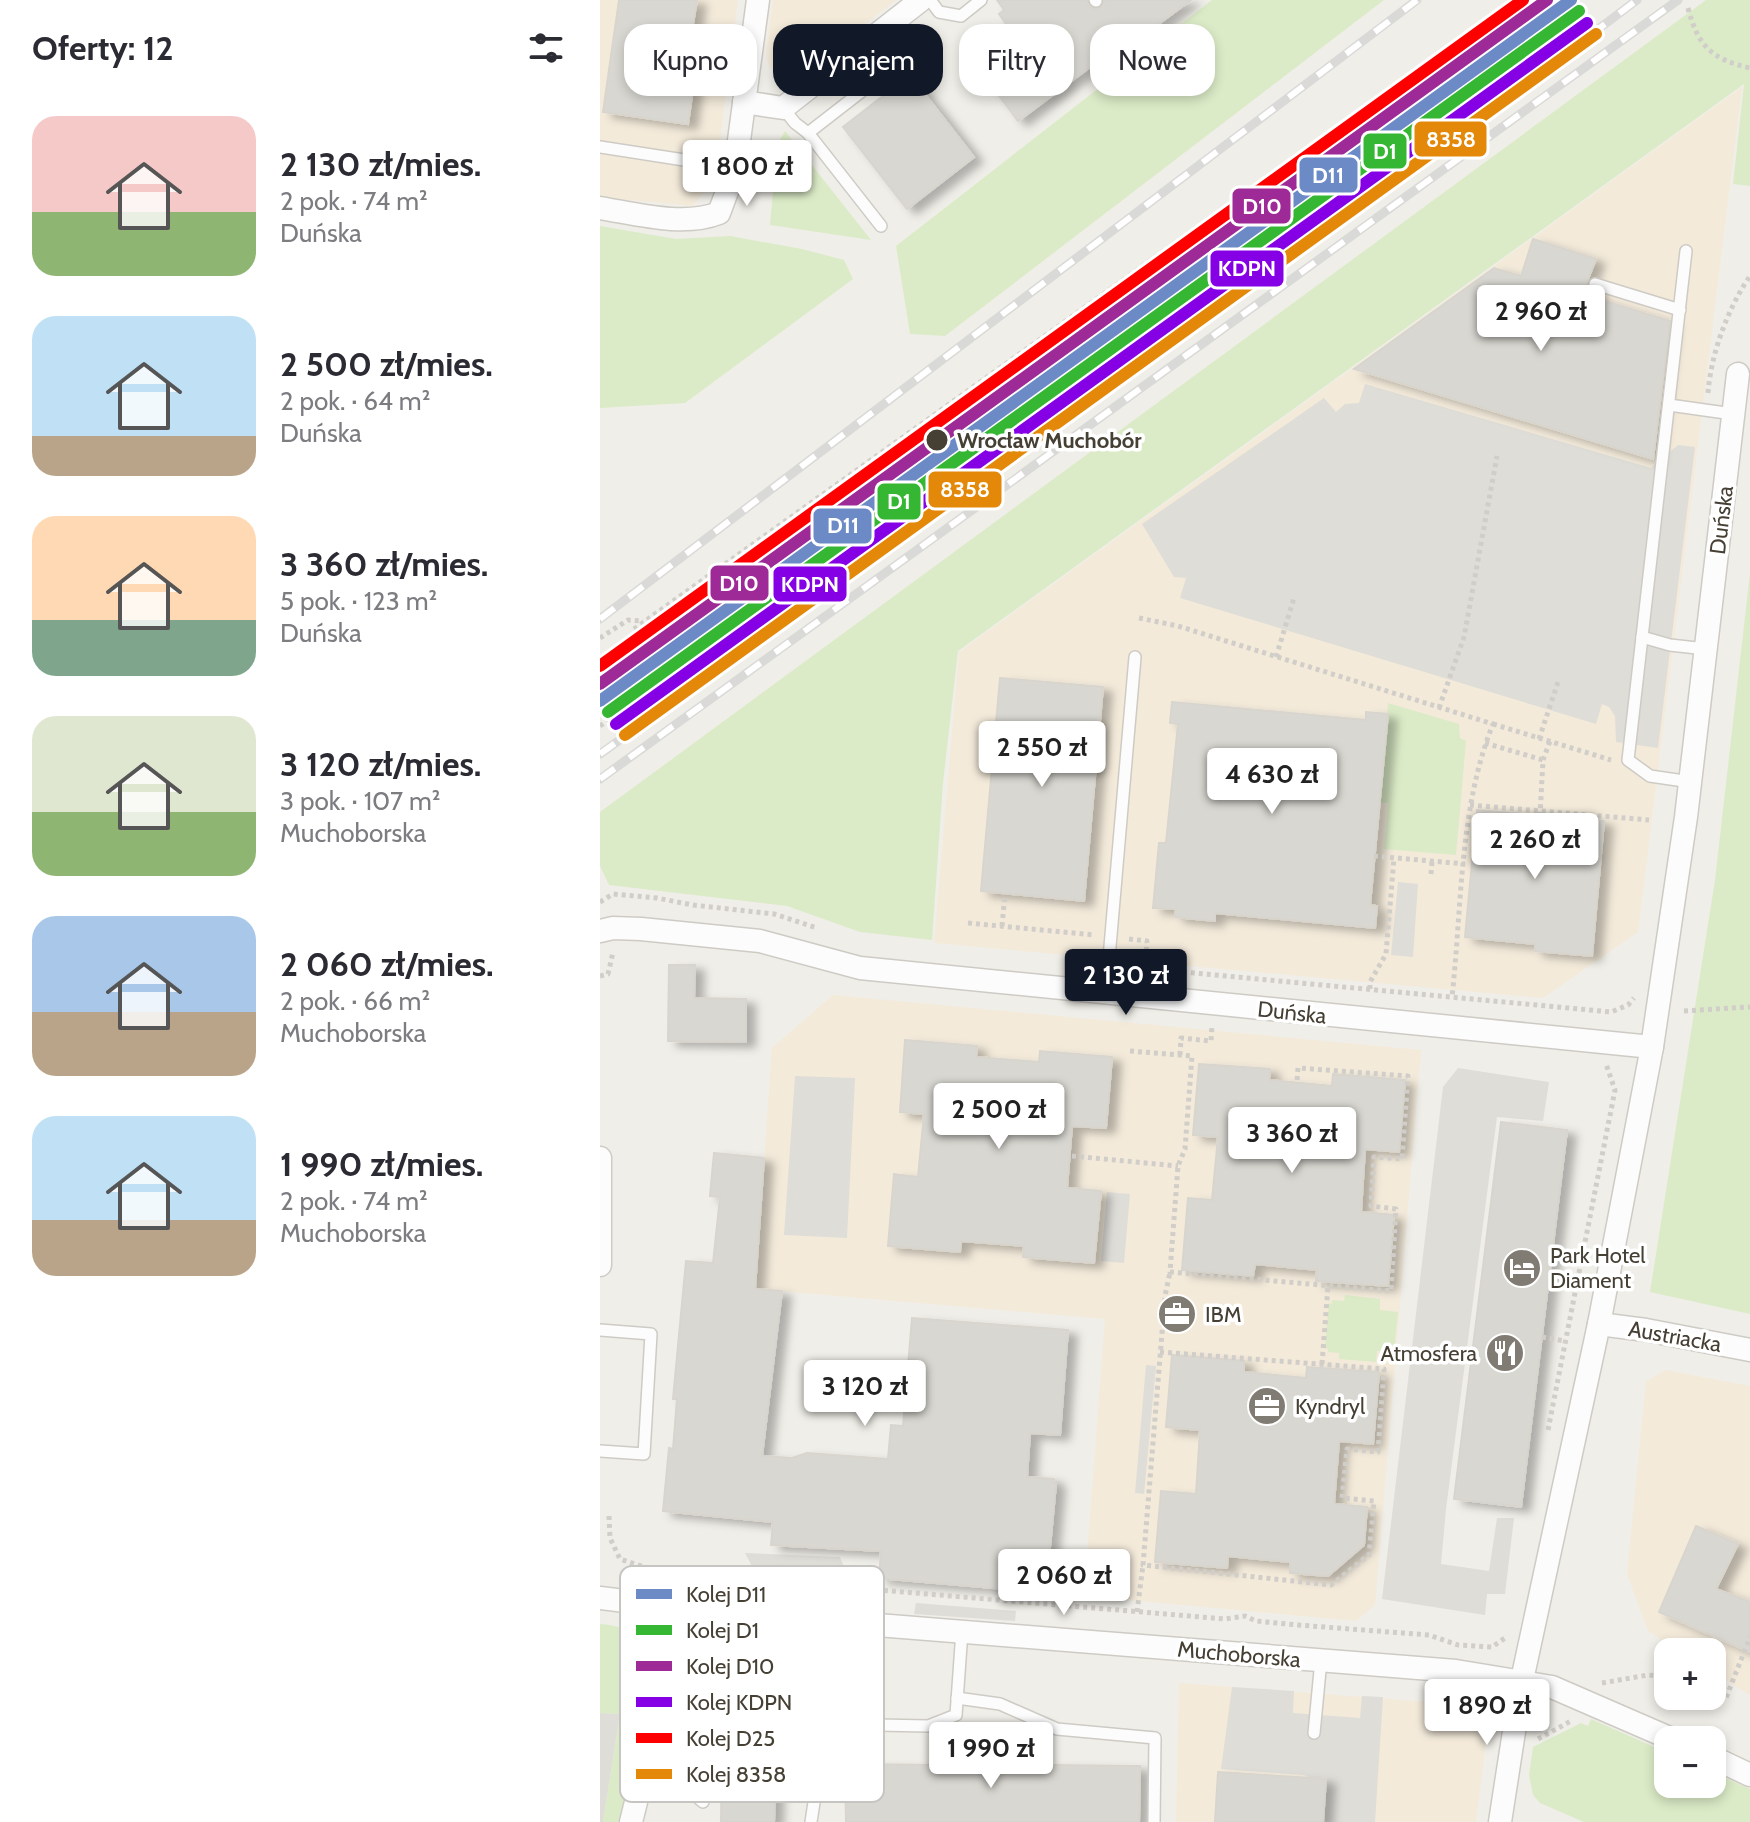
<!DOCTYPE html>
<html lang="pl">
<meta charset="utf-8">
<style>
body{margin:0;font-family:Cabin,sans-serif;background:#f2f2f3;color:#2b2b33;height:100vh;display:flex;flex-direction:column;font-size:30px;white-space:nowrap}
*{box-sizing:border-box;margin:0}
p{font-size:26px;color:#7c7c81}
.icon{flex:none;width:44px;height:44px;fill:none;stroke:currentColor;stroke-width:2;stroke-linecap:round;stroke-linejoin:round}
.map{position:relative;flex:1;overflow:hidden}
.drawer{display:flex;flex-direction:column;background:#fff;width:600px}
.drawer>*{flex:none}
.guide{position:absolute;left:24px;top:24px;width:760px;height:72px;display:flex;gap:16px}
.controls{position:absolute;left:1054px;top:1638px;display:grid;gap:16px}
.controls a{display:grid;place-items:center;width:72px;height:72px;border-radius:16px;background:#fff;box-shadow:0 4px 12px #0003;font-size:40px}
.price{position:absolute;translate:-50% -68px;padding:0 18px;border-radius:8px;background:#fff;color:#222;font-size:26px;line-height:52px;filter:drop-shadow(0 2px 4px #0008)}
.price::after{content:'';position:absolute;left:50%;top:48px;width:24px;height:18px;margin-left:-12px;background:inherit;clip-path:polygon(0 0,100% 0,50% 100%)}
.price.current{background:#111827;color:#fff}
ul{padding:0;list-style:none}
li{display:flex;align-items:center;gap:24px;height:200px;padding:0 32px}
li span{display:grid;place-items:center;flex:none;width:224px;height:160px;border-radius:24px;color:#555}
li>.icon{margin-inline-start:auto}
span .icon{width:96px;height:96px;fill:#fffc;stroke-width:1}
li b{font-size:34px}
h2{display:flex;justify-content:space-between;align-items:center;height:96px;padding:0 32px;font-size:34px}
.chip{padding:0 28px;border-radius:24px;background:#fff;box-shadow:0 4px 12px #0003;font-size:28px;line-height:72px}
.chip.current{background:#111827;color:#fff}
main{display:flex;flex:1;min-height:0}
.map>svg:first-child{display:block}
.commercial{fill:#f3eada}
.green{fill:#dbebc7}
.parking{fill:#dfddd8}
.building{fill:#d9d7d1;stroke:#d8d5ce;stroke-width:2;filter:url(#shadow)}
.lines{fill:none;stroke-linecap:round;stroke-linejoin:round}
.lane-casing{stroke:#cecbc5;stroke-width:14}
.street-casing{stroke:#cecbc5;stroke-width:25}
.path{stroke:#d1cec9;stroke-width:5;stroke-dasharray:4 4;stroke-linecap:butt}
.lane{stroke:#fdfcfc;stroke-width:11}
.street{stroke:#fdfcfc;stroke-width:22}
.rail-casing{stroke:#d9d9d8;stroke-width:9}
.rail{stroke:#fff;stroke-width:6;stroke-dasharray:18;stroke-linecap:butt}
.rail-1-casing{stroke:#fff;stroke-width:18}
.rail-2-casing{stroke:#fff;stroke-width:18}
.rail-3-casing{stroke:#fff;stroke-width:18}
.rail-4-casing{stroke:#fff;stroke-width:18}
.rail-5-casing{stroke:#fff;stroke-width:18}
.rail-6-casing{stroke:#fff;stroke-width:18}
.rail-1{stroke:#6c8bc6;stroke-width:12}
.rail-2{stroke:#36b733;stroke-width:12}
.rail-3{stroke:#9e2a97;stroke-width:12}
.rail-4{stroke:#8500e5;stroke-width:12}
.rail-5{stroke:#f00;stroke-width:12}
.rail-6{stroke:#e38808;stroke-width:12}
.stop-dot{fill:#453f34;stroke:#fff;stroke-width:3}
.labels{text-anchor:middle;stroke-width:7;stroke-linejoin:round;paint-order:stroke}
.stop-label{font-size:22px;font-weight:bold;fill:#453f34;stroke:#fff;text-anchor:start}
.street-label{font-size:22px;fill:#453f34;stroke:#fff}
.poi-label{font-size:22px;fill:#453f34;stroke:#fff;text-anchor:start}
.key{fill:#fff;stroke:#c7c5c2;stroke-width:2}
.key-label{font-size:22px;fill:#453f34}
.line-badge{stroke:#fff;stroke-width:3}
.badge-label{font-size:22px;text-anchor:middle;font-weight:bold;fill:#fff}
</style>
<main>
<section class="drawer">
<h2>Oferty: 12<svg class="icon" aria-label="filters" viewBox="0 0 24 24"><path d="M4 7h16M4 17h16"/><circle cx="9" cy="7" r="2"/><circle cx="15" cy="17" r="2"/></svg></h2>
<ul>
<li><span style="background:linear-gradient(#f6c9c9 60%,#8fb573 0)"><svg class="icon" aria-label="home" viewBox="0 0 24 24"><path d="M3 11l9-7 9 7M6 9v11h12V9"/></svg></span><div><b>2 130 zł/mies.</b><p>2 pok. · 74 m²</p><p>Duńska</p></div></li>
<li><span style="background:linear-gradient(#bfe0f5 75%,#b9a48a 0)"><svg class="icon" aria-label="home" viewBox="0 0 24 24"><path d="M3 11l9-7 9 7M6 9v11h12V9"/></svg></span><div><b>2 500 zł/mies.</b><p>2 pok. · 64 m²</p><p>Duńska</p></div></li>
<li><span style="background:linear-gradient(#ffd9b3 65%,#7fa58c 0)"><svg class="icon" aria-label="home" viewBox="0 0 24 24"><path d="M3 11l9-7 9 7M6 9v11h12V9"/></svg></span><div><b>3 360 zł/mies.</b><p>5 pok. · 123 m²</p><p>Duńska</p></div></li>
<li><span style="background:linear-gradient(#dfe7d0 60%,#8fb573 0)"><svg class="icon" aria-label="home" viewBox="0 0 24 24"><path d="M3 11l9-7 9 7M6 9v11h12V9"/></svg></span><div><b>3 120 zł/mies.</b><p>3 pok. · 107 m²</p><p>Muchoborska</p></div></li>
<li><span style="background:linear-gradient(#a9c7e8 60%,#b9a48a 0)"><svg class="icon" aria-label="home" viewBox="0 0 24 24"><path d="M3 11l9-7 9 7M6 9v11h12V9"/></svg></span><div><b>2 060 zł/mies.</b><p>2 pok. · 66 m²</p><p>Muchoborska</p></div></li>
<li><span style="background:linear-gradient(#bfe0f5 65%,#b9a48a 0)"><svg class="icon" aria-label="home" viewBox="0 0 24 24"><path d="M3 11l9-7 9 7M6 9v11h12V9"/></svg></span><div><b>1 990 zł/mies.</b><p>2 pok. · 74 m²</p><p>Muchoborska</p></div></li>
</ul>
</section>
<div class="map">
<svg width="1150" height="1822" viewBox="0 0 1150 1822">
<defs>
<filter id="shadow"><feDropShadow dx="9" dy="5" stdDeviation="4" flood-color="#0004"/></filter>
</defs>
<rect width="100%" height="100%" fill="#f0eee8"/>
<g class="commercial">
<path d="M0,0H138L115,179L93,206L0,197Z"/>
<path d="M173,0H296L193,79L176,76L167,60L166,50Z"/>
<path d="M1142,87L1038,932L943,998L334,943L359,652Z"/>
<path d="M233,995L821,1050L775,1605L756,1621L484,1596L505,1319L155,1289L172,1048Z"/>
<path d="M1065,1370L1150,1386V1695L1112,1672V1652H1081L1048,1631L1027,1574L1046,1382Z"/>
<path d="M579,1683L856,1704L886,1742L876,1822H576Z"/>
</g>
<g class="green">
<path d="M612,0H784L345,336L310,334L296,246Z"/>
<path d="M1106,0H1150V186L1133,184L1144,84L358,651L343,783L332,940L260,932L187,906L9,885L0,866V812Z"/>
<path d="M185,131L271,240L170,225L177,145Z"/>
<path d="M0,226L76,239L130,236L202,249L244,260L253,279L85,403L0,408Z"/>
<path d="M1150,573V1314L1050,1292L1115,880Z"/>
<path d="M788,703L859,724L860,738L866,741L856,855L784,849L788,803L780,802Z"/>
<path d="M745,1295L780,1299V1310L798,1312L794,1352L777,1351L776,1362L739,1359V1353L728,1352V1349L725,1348L729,1303L732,1304V1300L744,1301Z"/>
<path d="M0,1624C36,1627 43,1638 40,1673L49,1675L37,1750L20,1822H3L20,1714L0,1713Z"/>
<path d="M991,1719L1068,1753V1784H1112V1772L1150,1789V1822H984L940,1803L933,1795L929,1775L933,1747L981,1723L988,1726Z"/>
</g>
<g class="parking">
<path d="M765,384L1051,468L1078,445L1095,447L1058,748L1016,742L1015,716L1009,707L1002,704L996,724L580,598L586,578L574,577L542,524L724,398L736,412L745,404L759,403Z"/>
<path d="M798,882L818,884L813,957L791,955Z"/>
<path d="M858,1068L949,1082L943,1121L897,1117L846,1509L841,1564L889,1571L897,1518H914L905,1594H887L885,1615L782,1599L843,1087Z"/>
<path d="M195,1076L255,1078L247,1238L184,1235Z"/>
<path d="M507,1192L530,1194L524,1263L501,1261Z"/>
<path d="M546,1365L556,1366L544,1494L535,1493Z"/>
<path d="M145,1553L240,1557L248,1577L154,1570Z"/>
<path d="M316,1603L416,1611L415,1621L314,1614Z"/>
<path d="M632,1687L694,1691L693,1713L760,1718L762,1696L783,1697L775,1822H724L726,1787L704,1775L621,1769Z"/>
<path d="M0,1713L20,1714L3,1822H0Z"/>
</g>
<g class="building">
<path d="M19,0H97L92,30L101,31L88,124L3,112Z"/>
<path d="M397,0H487L489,6L495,9L501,7L504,0H591L549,31L545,26L418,121L375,63L414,35L399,14L404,10Z"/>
<path d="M310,75L374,157L307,209L243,127Z"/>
<path d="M933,239L996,259L987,282L985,295L1070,321L1053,459L754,369L894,268L921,276Z"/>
<path d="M400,678L503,687L484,901L381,891Z"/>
<path d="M572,702L766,720V712L788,714L770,905L777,906L775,928L615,913V921L575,917L576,909L553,908L559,843H566L578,724L570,723Z"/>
<path d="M877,810L1004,821L992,956L935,951V944L865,937Z"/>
<path d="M69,965H95L94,998L146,999V1042L68,1041Z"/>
<path d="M305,1040L377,1046L376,1057L439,1062L440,1051L512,1057L506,1128L472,1126L467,1188L501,1191L494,1263L423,1257L424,1246L361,1241L360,1252L288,1246L294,1174L318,1177L324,1114L300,1112Z"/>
<path d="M599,1064L670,1069L669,1080L732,1086L733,1074L805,1080L799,1152L765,1149L761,1212L794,1215L788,1286L716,1281L717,1270L655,1264L653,1276L582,1270L588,1198L612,1200L618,1137L593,1135Z"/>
<path d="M901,1122L967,1130L921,1507L854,1499Z"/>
<path d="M114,1153L164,1158L155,1289L182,1291L162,1456L192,1458L207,1453L288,1459L291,1425L303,1426L312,1318L468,1330L460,1435L430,1433L427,1477L454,1479L453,1484H456L447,1579L416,1576L415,1590L279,1578L281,1551L171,1545L173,1522L63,1511L69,1448L73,1449L77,1399H73L86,1261L113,1263L120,1197L110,1196Z"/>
<path d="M572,1355L644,1361V1372L706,1378L707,1367L779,1372L773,1444L739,1441L734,1504L767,1507L764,1545L728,1576L690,1573V1562L628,1556L627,1568L555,1562L561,1491L596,1494L600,1430L566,1427Z"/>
<path d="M1096,1526L1138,1544L1116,1589L1150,1602V1652L1059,1612Z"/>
<path d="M385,1726L411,1755L416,1752L437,1774L446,1765L540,1766L539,1822H246L245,1764L345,1765Z"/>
<path d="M122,1748L176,1750L174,1822H121Z"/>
<path d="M618,1772L726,1779L723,1822H615Z"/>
</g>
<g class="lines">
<defs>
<g id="lane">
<path d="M330,0L339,12L361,16L381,0"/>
<path d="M495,0L496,1"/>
<path d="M183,108L195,123L208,133L281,226"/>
<path d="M208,133L315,50L294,22"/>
<path d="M0,147L110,164"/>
<path d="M1086,251L1028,760L1050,776L1091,782"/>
<path d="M995,284L1080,310"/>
<path d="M1069,405L1133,414"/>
<path d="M1042,637L1070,645L1106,649"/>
<path d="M506,993L535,657"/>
<path d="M0,1330L51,1334L44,1454L0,1451"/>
<path d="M357,1698L400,1704L457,1729L555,1738L554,1822"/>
<path d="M714,1733L721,1660"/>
<path d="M46,1764L65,1769L103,1802"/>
<path d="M211,1822L226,1724L328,1726L356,1715L362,1631"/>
</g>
<g id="street">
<path d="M144,102L183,108L321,0"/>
<path d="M0,208C37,214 84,227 119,213L135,170L158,0"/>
<path d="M0,931L13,928L41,929L160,941L260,968L1052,1047"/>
<path d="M0,1158V1265"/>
<path d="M999,1324L1046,1330L1150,1350"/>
<path d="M0,1598L73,1607L265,1624L856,1671L952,1687L1074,1740"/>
<path d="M1112,1757L1150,1775"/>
<path d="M31,1822C49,1751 64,1680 73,1607"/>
<path d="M900,1822L922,1680L999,1324L1052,1047L1086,817L1138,374"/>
</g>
</defs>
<use href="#lane" class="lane-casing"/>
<use href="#street" class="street-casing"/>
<g class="path">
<path d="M1088,8C1098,46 1111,59 1150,68"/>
<path d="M1108,393C1111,353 1128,308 1150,276"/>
<path d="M539,618L578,626L893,724C859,808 862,907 852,997"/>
<path d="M34,629L718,141"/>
<path d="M0,638L28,620L43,621"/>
<path d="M676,657L694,598"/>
<path d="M839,708L864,637L897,456"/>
<path d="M893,724L1011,760"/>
<path d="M0,726L655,256"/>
<path d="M939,739L959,679"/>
<path d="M885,743L943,760"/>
<path d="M870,805L1049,820"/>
<path d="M940,816L943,760L950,741"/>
<path d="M774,856L865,864"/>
<path d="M831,874L832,861"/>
<path d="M0,902L13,894L57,898L93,905L174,914L217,928"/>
<path d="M368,923L495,935"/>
<path d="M402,926L405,894"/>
<path d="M529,939L547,941L545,969"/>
<path d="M551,969L1011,1012L1028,1005L1034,998"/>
<path d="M0,976L8,974L13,952"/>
<path d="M770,989V982L786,954L794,858"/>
<path d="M1084,1011L1150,1007"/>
<path d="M530,1051L592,1056L585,1149L578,1166L570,1272L791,1291L796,1209L771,1206L774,1157L802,1159L808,1076L698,1068L697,1082"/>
<path d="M580,1055L581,1038L611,1041L612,1026"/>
<path d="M472,1156L578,1166"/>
<path d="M942,1337L965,1341"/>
<path d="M560,1352L784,1369L778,1452L747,1449L742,1498L774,1501L769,1555L731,1585L543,1565L565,1296L570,1272"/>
<path d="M722,1364L728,1286"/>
<path d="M948,1430L1015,1090L1006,1064"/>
<path d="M9,1516L10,1538L20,1559L57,1571L138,1578"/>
<path d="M268,1589L625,1619L645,1616L656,1621L698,1625L829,1635L858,1645L892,1647L905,1638"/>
<path d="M537,1612L543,1565"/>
<path d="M92,1652L100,1643L117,1635"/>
<path d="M1002,1683L1048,1675L1068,1677"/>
<path d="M1112,1692L1126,1698L1150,1637"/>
<path d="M860,1697L891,1730"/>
<path d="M938,1739L971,1721"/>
</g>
<use href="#lane" class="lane"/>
<use href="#street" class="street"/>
<defs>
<g id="rail">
<path d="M0,619L817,0"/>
<path d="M0,754L779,194L1037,0"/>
<path d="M0,779L1078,0"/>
</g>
</defs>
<use href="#rail" class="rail-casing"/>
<use href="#rail" class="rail"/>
<defs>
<path id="rail-1" d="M0,701L971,0"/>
<path id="rail-2" d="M8,712L979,11"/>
<path id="rail-3" d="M0,684L947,0"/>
<path id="rail-4" d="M16,724L987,23"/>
<path id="rail-5" d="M0,666L923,0"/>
<path id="rail-6" d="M25,735L996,34"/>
</defs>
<use href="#rail-1" class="rail-1-casing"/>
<use href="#rail-2" class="rail-2-casing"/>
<use href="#rail-3" class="rail-3-casing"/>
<use href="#rail-4" class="rail-4-casing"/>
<use href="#rail-5" class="rail-5-casing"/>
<use href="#rail-6" class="rail-6-casing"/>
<use href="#rail-1" class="rail-1"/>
<use href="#rail-2" class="rail-2"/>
<use href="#rail-3" class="rail-3"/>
<use href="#rail-4" class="rail-4"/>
<use href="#rail-5" class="rail-5"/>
<use href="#rail-6" class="rail-6"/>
</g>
<defs>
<symbol id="hotel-disc" viewBox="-11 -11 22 22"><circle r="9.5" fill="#817c73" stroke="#fff"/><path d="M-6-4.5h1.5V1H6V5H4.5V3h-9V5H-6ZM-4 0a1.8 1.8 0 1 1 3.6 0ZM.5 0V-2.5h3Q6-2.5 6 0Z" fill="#fff"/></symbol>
<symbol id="office-disc" viewBox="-11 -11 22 22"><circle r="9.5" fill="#817c73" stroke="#fff"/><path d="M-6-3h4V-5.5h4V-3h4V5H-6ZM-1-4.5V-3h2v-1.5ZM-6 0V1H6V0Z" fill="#fff"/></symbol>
<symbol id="restaurant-disc" viewBox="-11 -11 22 22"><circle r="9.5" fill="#817c73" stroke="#fff"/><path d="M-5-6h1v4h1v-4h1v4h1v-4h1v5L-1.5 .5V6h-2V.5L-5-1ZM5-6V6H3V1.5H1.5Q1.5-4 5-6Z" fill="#fff"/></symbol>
</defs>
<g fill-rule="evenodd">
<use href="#hotel-disc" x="900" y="1246" width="44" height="44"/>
<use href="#office-disc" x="555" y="1292" width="44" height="44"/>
<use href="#restaurant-disc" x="883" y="1331" width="44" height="44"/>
<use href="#office-disc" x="645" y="1384" width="44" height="44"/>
</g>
<circle class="stop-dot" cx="337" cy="440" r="12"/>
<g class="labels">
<g class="stop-label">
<text x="357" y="448">Wrocław Muchobór</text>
</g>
<g class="street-label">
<text transform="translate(1121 520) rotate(-83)" y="8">Duńska</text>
<text transform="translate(692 1012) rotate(6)" y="8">Duńska</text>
<text transform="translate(1075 1336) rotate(10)" y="8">Austriacka</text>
<text transform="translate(639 1654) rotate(5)" y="8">Muchoborska</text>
</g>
<g class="poi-label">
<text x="950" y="1263">Park Hotel<tspan x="950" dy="25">Diament</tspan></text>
<text x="605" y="1322">IBM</text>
<text x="877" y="1361" text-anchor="end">Atmosfera</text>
<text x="695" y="1414">Kyndryl</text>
</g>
</g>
<rect x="20" y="1566" width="264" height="236" rx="12" class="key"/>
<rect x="36" y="1589" width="36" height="10" fill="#6c8bc6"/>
<rect x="36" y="1625" width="36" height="10" fill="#36b733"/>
<rect x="36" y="1661" width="36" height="10" fill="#9e2a97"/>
<rect x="36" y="1697" width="36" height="10" fill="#8500e5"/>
<rect x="36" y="1733" width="36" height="10" fill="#f00"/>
<rect x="36" y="1769" width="36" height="10" fill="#e38808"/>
<g class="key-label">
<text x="86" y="1602">Kolej D11</text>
<text x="86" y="1638">Kolej D1</text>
<text x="86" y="1674">Kolej D10</text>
<text x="86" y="1710">Kolej KDPN</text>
<text x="86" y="1746">Kolej D25</text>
<text x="86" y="1782">Kolej 8358</text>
</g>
<g class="line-badge">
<rect x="813" y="120" width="75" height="38" rx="8" fill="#e38808"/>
<rect x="762" y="132" width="46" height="38" rx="8" fill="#36b733"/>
<rect x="698" y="156" width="61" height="38" rx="8" fill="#6c8bc6"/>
<rect x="631" y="187" width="61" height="38" rx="8" fill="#9e2a97"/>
<rect x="609" y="249" width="76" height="39" rx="8" fill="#8500e5"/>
<rect x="327" y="470" width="76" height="39" rx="8" fill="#e38808"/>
<rect x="276" y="482" width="46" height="39" rx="8" fill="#36b733"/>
<rect x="212" y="507" width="61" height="38" rx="8" fill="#6c8bc6"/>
<rect x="109" y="564" width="61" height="38" rx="8" fill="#9e2a97"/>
<rect x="172" y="565" width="76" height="38" rx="8" fill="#8500e5"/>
</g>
<g class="badge-label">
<text x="851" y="147">8358</text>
<text x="785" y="159">D1</text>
<text x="728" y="183">D11</text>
<text x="662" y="214">D10</text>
<text x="647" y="276">KDPN</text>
<text x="365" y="497">8358</text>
<text x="299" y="509">D1</text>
<text x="243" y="533">D11</text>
<text x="139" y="591">D10</text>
<text x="210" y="592">KDPN</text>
</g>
</svg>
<div class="controls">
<a>+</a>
<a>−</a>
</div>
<b class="price" style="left:147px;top:208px">1 800 zł</b>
<b class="price" style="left:941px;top:353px">2 960 zł</b>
<b class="price" style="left:442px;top:789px">2 550 zł</b>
<b class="price" style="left:672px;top:816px">4 630 zł</b>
<b class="price" style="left:935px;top:881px">2 260 zł</b>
<b class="price current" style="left:526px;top:1017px">2 130 zł</b>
<b class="price" style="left:399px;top:1151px">2 500 zł</b>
<b class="price" style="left:692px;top:1175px">3 360 zł</b>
<b class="price" style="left:265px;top:1428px">3 120 zł</b>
<b class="price" style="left:464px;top:1617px">2 060 zł</b>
<b class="price" style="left:887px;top:1747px">1 890 zł</b>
<b class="price" style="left:391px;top:1790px">1 990 zł</b>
<div class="guide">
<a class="chip">Kupno</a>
<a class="chip current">Wynajem</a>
<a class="chip">Filtry</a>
<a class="chip">Nowe</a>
</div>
</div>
</main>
